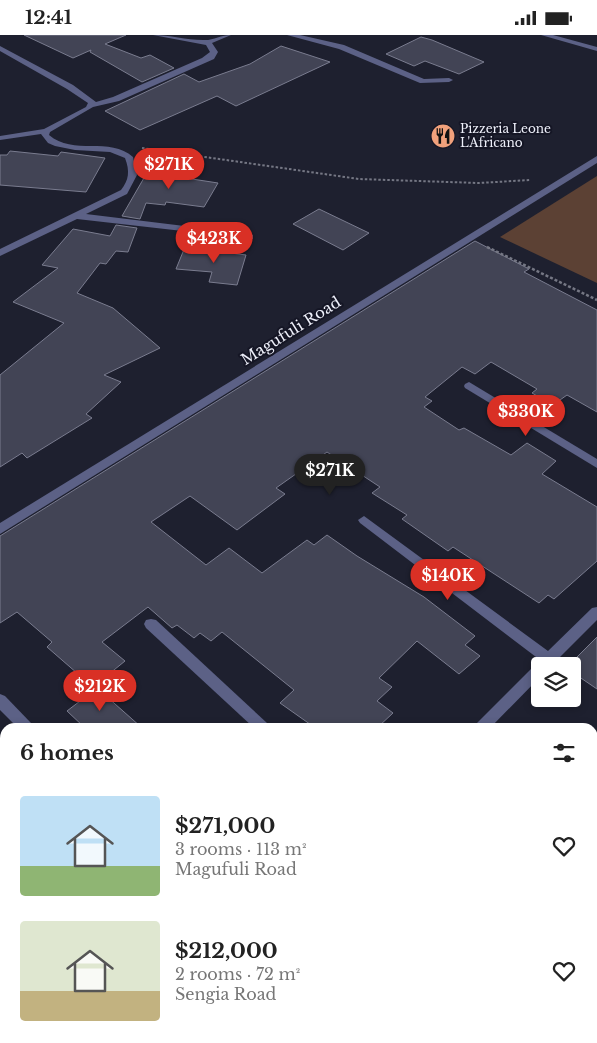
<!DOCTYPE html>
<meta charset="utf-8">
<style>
body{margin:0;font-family:"Libre Baskerville",serif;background:#f2f2f2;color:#222;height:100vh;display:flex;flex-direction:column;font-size:19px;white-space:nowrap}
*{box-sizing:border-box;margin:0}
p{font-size:16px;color:#767676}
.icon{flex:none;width:28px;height:28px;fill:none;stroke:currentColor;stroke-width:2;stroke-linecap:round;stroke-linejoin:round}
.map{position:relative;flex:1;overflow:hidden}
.drawer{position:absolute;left:0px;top:688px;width:598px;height:321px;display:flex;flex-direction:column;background:#fff;border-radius:15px 15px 0 0;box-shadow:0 2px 8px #0003}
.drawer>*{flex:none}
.controls{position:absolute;left:531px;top:622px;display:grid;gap:10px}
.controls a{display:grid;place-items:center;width:50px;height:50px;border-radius:5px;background:#fff;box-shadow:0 2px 8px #0003;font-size:25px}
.price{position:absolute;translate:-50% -42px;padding:0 11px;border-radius:18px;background:#d93025;color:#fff;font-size:16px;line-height:32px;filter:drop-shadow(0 1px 2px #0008)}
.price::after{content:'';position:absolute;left:50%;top:30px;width:15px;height:11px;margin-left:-8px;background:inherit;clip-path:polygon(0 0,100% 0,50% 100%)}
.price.on{background:#222;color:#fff}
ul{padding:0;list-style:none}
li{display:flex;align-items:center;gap:15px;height:125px;padding:0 20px}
li span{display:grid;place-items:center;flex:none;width:140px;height:100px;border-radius:5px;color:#555}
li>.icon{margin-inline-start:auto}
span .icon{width:60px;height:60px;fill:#fffc;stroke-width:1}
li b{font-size:21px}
h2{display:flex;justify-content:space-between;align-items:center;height:60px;padding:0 20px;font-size:21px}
.status{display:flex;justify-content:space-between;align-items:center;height:35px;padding:0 25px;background:#fff;direction:ltr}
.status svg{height:14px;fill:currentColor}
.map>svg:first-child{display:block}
.green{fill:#5c4134}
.building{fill:#424455;stroke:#7a7c8f}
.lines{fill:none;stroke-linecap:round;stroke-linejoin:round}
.path-far1{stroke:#757784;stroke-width:2;stroke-dasharray:2.5 2;stroke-linecap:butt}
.path{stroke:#757784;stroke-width:2.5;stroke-dasharray:3 2;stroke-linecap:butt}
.minor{fill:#5c6186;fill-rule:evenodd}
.tertiary{fill:#5c6186;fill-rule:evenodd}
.labels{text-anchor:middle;stroke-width:4;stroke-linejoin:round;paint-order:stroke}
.far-poi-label{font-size:12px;fill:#eef0fa;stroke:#151625;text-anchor:start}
.street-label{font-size:15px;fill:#eef0fa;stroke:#151625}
</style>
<div class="status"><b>12:41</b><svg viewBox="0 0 49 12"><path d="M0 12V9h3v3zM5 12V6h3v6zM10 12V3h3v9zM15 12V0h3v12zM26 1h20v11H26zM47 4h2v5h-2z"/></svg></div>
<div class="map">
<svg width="597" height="1008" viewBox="0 0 597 1008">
<rect width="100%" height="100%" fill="#1e202f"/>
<path class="green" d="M597,141V248L500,202Z"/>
<g class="building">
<path d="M24,0H126L105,9L141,23L150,20L174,33L142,47L90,17L91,15L73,23Z"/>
<path d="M421,2L432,5L484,27L459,39L425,26L414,31L386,19Z"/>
<path d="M281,11L330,27L236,71L217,61L140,95L105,76L184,39L199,47L250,29Z"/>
<path d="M10,116L58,121L61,117L105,123L86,157L0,150V120H7Z"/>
<path d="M152,129L195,135L197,136L192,144L218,148L204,172L166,167L165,170L146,168L140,184L122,181Z"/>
<path d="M319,174L369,198L343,215L293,189Z"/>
<path d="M116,190L137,193L128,217L116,216L106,229L100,228L77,258L113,273L160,313L104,340L121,347L86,379L92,383L27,423L22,418L0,432V340L64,288L13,267L58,233L42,230L73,194L110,201Z"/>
<path d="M475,206L529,234L524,237L597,275V377L567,360L553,370L532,358L537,354L491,327L475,339L462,332L425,362L432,366L424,372L459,395L464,393L511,420L527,408L556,426L542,439L597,472V526L554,564L548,560L539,568L453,512L448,516L402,484L407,480L372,458L380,452L327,417L276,453L285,459L237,495L190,461L151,487L206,530L229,513L262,538L307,505L314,510L327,500L357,521L424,562L475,601L465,610L480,621L459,639L417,606L379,643L392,652L377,666L393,678L378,692H314L280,668L294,655L222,597L211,606L200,598L194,603L177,590L172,593L148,572L102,607L125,626L93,652L47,612L52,607L17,577L0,588V501Z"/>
<path d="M185,212L246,220L237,250L209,247L212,237L176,234Z"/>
<path d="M597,602V654L572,637V631H568Z"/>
<path d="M97,653L141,692H84L67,676Z"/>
</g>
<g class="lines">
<path class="path-far1" d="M142,113L359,144L478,148L531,145"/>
<path class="path" d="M487,212L597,265"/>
<g class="minor">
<path d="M153,0C170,0 186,5 203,5C212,6 221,0 231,0L212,8L218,17L214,24L119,66L93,72L50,97L49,100C73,121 110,101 133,122L137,140L127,159L86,179L250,199L253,200V204L77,184L0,221V214L121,155C129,145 130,136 125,123L110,117L75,115L55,111L48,108L41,99L0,105V101L44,94L86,72L88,68L67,54L0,16V11L73,50L96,67L113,62L202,23L210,17L206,10Z"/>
<path d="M287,0H300L344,10L424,44L449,43L453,45L449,47L420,48L339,14Z"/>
<path d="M597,121V128L0,499V488Z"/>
<path d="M469,347L597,424V433L465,353L464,351L465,349Z"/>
<path d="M364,481L548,616L592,573L597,572V585L551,631H540V642L491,692H475L477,688L540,625L360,488L358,485Z"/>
<path d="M151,584L156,585L267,688L269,692H253L146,593L144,589L146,585Z"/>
<path d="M0,659L5,661L31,688L33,692H17L0,675Z"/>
<rect x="592" y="891" width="5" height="16"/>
<path d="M278,1004H296L298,1008H280Z"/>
</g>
<path class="tertiary" d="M541,0H553L597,12V16Z"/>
</g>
<defs>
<symbol id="restaurant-disc" viewBox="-11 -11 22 22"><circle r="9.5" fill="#f1a17c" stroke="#151625"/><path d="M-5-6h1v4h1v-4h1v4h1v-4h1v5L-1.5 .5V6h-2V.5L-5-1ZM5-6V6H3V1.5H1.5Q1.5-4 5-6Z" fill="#111"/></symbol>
</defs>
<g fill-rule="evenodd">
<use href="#restaurant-disc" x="429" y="87" width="28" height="28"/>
</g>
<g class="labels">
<g class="far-poi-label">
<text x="460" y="98">Pizzeria Leone<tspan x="460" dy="14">L'Africano</tspan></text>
</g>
<g class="street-label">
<text transform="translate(291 296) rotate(-32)" y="5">Magufuli Road</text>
</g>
</g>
</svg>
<div class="controls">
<a><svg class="icon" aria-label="layers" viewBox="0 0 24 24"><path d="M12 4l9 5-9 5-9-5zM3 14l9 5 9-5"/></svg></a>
</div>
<b class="price" style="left:169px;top:155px">$271K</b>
<b class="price" style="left:214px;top:229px">$423K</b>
<b class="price" style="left:526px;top:402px">$330K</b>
<b class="price on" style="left:330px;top:461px">$271K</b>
<b class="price" style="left:448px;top:566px">$140K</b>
<b class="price" style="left:100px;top:677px">$212K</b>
<section class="drawer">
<h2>6 homes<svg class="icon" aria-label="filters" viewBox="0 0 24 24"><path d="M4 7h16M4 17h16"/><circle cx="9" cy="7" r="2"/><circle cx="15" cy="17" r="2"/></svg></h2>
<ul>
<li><span style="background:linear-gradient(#bfe0f5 70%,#8fb573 0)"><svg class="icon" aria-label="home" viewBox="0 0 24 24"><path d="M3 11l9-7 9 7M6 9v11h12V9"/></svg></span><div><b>$271,000</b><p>3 rooms · 113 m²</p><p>Magufuli Road</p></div><svg class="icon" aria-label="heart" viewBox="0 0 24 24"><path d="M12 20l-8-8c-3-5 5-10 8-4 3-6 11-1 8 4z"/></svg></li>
<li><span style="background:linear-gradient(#dfe7d0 70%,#c2b280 0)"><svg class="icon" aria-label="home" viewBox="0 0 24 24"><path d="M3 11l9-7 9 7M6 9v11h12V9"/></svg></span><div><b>$212,000</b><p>2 rooms · 72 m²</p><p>Sengia Road</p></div><svg class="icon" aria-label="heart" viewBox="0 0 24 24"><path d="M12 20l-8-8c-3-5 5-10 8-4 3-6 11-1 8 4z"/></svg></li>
</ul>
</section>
</div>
